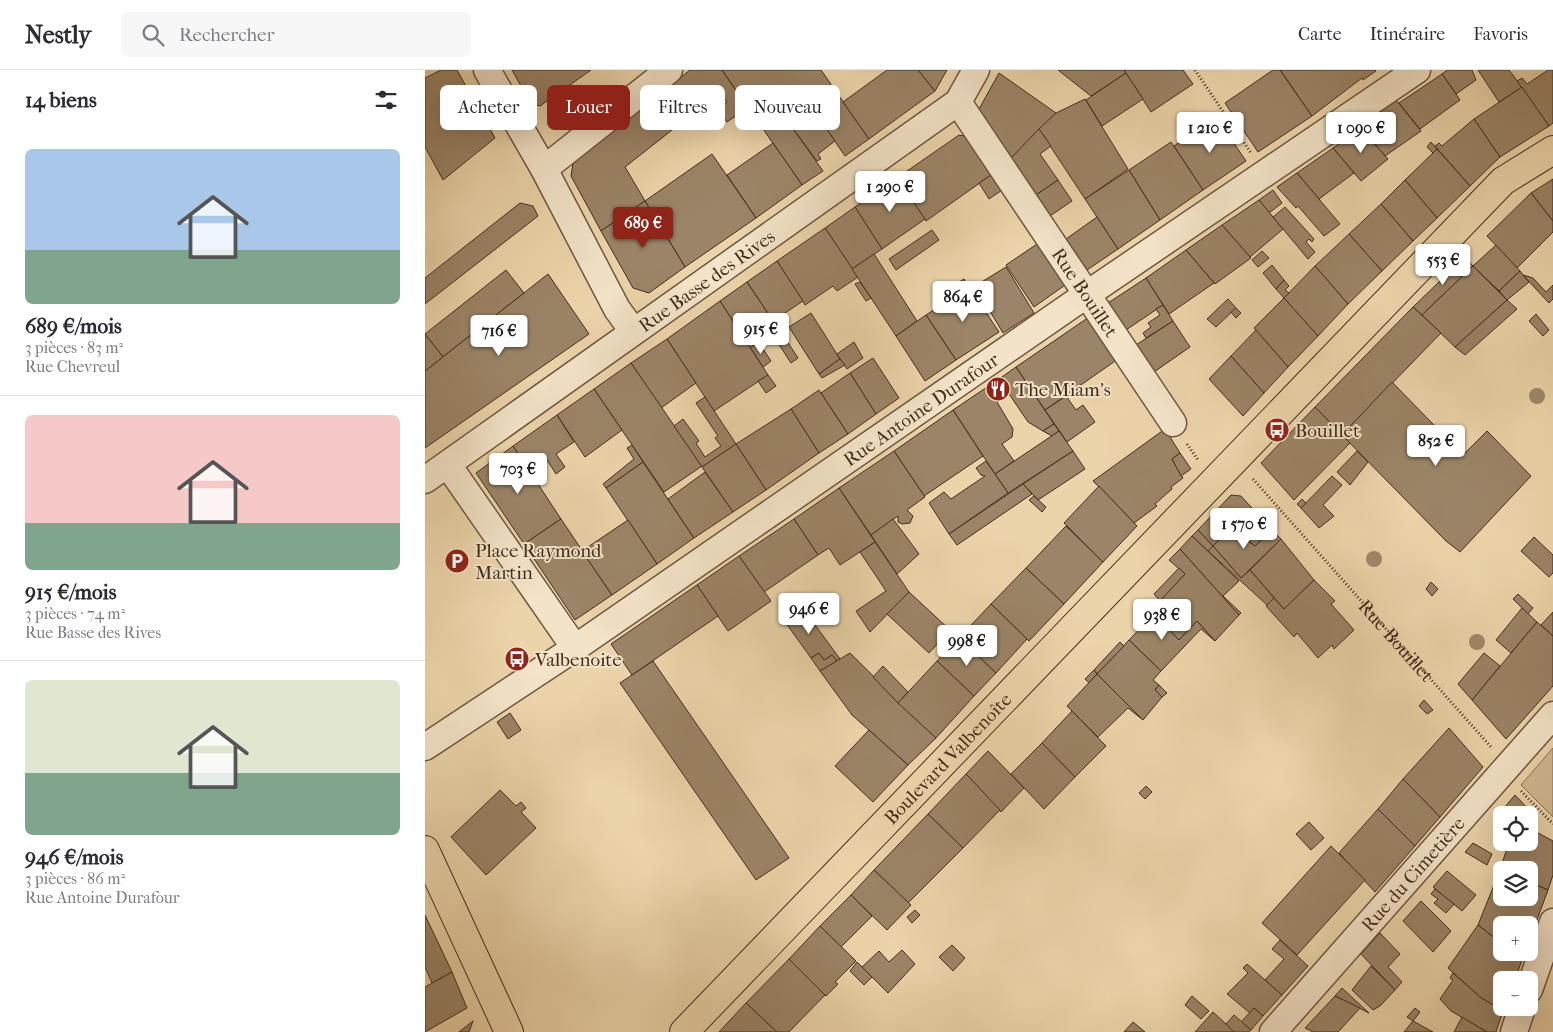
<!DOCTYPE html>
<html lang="fr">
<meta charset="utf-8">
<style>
body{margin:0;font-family:"IM FELL French Canon",serif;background:#f7f7f7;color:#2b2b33;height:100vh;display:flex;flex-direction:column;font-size:19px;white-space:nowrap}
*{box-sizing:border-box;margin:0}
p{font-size:16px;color:#7c7c81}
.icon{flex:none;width:28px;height:28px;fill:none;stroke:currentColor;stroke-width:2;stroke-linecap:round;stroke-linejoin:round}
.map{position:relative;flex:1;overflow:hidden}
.drawer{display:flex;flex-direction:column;background:#fff;width:425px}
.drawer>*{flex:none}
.banner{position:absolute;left:15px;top:15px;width:475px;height:45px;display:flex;gap:10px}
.fabs{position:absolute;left:1068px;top:736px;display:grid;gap:10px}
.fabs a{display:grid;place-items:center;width:45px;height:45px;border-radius:8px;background:#fff;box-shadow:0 5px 20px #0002;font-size:25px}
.price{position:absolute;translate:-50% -42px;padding:0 11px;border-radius:5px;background:#fff;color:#222;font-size:16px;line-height:32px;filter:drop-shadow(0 1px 2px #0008)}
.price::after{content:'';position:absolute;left:50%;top:30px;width:15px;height:11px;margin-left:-8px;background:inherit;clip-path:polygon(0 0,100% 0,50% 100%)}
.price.active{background:#8f2418;color:#fff}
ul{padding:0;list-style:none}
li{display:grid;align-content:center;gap:10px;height:265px;padding:0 25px}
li+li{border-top:1px solid #e1e1e2}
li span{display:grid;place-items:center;height:155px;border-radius:8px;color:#555}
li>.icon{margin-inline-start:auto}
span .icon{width:90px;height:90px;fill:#fffc;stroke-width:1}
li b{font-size:21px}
h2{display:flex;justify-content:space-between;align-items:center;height:60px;padding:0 25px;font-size:21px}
.pill{padding:0 18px;border-radius:8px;background:#fff;box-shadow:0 5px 20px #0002;font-size:18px;line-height:45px}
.pill.active{background:#8f2418;color:#fff}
header{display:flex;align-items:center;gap:30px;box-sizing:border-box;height:70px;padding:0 25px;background:#fff;border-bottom:1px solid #e1e1e2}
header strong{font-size:24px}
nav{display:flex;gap:28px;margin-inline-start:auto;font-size:18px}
.search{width:350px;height:45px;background:#f7f7f7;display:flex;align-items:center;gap:12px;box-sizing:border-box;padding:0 18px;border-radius:8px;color:#7c7c81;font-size:19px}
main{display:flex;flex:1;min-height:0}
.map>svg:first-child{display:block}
.green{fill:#cfb892;stroke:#897258}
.building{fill:#9b8467;stroke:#432d1e}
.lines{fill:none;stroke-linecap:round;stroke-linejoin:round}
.minor-casing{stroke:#6d5741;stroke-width:29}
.major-casing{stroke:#432d1e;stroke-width:30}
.path{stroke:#432d1e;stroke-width:3;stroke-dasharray:1 2.5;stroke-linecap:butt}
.minor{stroke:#f3e3c8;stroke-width:26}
.major{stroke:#ecd4aa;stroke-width:28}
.tree{fill:#9e886a}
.labels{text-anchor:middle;stroke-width:4;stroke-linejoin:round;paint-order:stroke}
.street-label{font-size:19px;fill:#432d1e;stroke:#f3e3c8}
.poi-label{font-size:19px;fill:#432d1e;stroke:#f3e3c8;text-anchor:start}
</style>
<header>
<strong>Nestly</strong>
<div class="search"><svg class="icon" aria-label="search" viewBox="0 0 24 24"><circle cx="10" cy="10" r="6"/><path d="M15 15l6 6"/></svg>Rechercher</div>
<nav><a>Carte</a><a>Itinéraire</a><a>Favoris</a></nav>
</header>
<main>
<section class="drawer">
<h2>14 biens<svg class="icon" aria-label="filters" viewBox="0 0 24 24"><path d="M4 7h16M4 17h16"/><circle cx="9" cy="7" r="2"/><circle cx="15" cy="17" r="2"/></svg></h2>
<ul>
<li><span style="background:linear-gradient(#a9c7e8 65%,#7fa58c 0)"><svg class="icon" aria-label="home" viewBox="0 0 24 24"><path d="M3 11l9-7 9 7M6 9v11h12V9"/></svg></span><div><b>689 €/mois</b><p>3 pièces · 83 m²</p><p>Rue Chevreul</p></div></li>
<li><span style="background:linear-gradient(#f6c9c9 70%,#7fa58c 0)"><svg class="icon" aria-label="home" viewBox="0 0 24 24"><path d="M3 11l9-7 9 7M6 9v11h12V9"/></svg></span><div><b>915 €/mois</b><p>3 pièces · 74 m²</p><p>Rue Basse des Rives</p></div></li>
<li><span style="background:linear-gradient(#dfe7d0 60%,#7fa58c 0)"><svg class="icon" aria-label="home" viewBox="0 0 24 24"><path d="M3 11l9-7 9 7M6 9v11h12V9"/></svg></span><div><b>946 €/mois</b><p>3 pièces · 86 m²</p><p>Rue Antoine Durafour</p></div></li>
</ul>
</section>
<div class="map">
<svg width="1128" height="962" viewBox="0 0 1128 962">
<rect width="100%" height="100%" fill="#ecd4aa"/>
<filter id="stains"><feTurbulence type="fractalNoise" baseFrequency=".004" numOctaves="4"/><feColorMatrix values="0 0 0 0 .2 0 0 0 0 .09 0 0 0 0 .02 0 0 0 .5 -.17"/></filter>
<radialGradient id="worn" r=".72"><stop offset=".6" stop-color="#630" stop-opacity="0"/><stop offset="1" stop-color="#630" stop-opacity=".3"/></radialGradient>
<path class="green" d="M1128,678V747L1096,715Z"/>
<g class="building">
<path d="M16,0H32L70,68L18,110L0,77V8Z"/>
<path d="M87,0H166L115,36L106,34Z"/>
<path d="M265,0H297L330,48L319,56L312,45L302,52L292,39L302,32L295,22L261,49L240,20Z"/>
<path d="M297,0H396L444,69L420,86L391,44L369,60L398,101L377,115Z"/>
<path d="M462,0H493L510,21L444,69L418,32Z"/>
<path d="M493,0H522L510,21Z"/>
<path d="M633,0H699L701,3L666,26Z"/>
<path d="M699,0H758L768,14L726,42Z"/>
<path d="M848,0H855L887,46L833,82L800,33Z"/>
<path d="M858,0H950L951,1L938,10L937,8L887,46L856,1Z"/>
<path d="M1022,0H1047L1051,10L1031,24L1017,4Z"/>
<path d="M1053,0H1084L1097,17L1074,32Z"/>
<path d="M1123,0H1128V53L1124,56L1092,11L1097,8L1102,14Z"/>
<path d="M574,3L631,43L586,88L554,39Z"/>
<path d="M701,3L718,29L677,56L661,30Z"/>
<path d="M1017,4L1035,30L995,59L974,33Z"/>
<path d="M1097,17L1124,56L1075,87L1049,49Z"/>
<path d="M240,20L261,49L200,97L220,131L176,161L146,106L148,93Z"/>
<path d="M660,29L703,99L660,129L614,59L631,43Z"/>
<path d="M971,30L996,61L960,86L934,56Z"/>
<path d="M391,44L410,71L393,84L396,89L392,91L369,60Z"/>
<path d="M791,47L821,91L778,120L749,76Z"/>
<path d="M1049,49L1075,87L1045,116L1010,76L1014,73L1017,76Z"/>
<path d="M614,59L626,76L615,84L633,110L611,125L586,88Z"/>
<path d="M936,59L963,89L936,111L908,78Z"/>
<path d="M534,65L545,67L569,103L501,151L472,108Z"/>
<path d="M746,72L778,120L735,150L704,100Z"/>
<path d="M1006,72L1012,79L1008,83L1002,77Z"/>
<path d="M348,73L377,115L331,148L302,105Z"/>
<path d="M908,78L929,103L894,129L872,103Z"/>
<path d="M1012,79L1045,116L1012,148L980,110Z"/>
<path d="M287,84L331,148L260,197L220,131Z"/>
<path d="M704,100L735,150L693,179L660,129Z"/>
<path d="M569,103L580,118L564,129L554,113Z"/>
<path d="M872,103L915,154L899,166L873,136L871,138L852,117Z"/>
<path d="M472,108L500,149L457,179L430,137Z"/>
<path d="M1128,109V151L1106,123Z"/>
<path d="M633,110L647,131L625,146L611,125Z"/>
<path d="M980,110L1012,148L988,171L956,134Z"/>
<path d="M848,120L857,133L844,143L834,130Z"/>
<path d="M1106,123L1128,151V162L1092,198L1062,166Z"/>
<path d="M834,130L858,159L825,187L797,155Z"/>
<path d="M220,131L260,197L224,223L208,218L176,161Z"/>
<path d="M95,133L108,136L113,146L0,234V208Z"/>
<path d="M956,134L988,171L957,201L924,164Z"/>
<path d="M430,137L457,179L427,199L400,158Z"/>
<path d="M860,137L889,169L887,172L884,169L881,172L890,182L883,189L848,147Z"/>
<path d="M672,147L693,179L662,200L641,169Z"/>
<path d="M797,155L826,188L790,214L761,180Z"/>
<path d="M400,158L433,207L412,221L408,216L380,235L352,191Z"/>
<path d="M507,160L514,170L471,200L464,189Z"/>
<path d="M924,164L957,201L923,234L890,196Z"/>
<path d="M615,172L643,213L609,237L581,195Z"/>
<path d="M1071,175L1095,201L1074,221L1048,196Z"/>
<path d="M761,180L789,213L744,244L721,208Z"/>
<path d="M837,181L844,188L833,197L827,190Z"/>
<path d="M449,184L492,251L471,266L427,199Z"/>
<path d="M1040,187L1048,196L997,245L988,237Z"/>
<path d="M352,191L378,231L348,251L322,212Z"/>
<path d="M847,195L859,210L851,219L838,203Z"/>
<path d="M890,196L923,234L893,266L859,228Z"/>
<path d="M1048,196L1082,230L1030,277L997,245Z"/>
<path d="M581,197L609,243L578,263L550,216Z"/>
<path d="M81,200L99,223L18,287L0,264Z"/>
<path d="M1095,201L1104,212L1082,230L1074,221Z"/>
<path d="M123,204L164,264L0,378V301Z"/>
<path d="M1098,205L1108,208L1121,222L1128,215V229L1124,233Z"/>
<path d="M721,208L738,235L701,260L683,233Z"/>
<path d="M539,209L574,262L531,290L501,245L539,220L534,212Z"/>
<path d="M859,210L864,216L860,220L864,223L859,228L851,219Z"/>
<path d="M322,212L348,251L320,271L295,231Z"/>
<path d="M435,212L446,228L441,231L430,214Z"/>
<path d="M859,228L893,266L863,297L829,258Z"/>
<path d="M803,229L811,238L791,257L782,249Z"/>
<path d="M1082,230L1092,239L1040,285L1030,277Z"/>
<path d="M295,231L343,305L289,341L242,269Z"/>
<path d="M738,235L748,251L721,268L718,263L726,257L723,253L735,245L731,239Z"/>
<path d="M988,237L1016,263L917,365L890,337Z"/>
<path d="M811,238L816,243L811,248L806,242Z"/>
<path d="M386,243L415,289L394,304L364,257Z"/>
<path d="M1111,244L1124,260L1118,266L1104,251Z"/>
<path d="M501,245L531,290L500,311L471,266Z"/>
<path d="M664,247L693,289L620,340L591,297Z"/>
<path d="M748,251L765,277L729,302L711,275Z"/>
<path d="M831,260L863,297L839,323L806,286Z"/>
<path d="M0,264L18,287L0,301Z"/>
<path d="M360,268L373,288L366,293L353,273Z"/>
<path d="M242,269L271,313L236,338L206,293Z"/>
<path d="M429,272L438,288L422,299L412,284Z"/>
<path d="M329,275L332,278L336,276L346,291L338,297L325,277Z"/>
<path d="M806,286L839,323L818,346L784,309Z"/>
<path d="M448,288L474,328L451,344L425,303Z"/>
<path d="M415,289L420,295L397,308L394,304Z"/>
<path d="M206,293L277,396L239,422L169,319Z"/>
<path d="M591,297L629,354L618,361L603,352L574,309Z"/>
<path d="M425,303L451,344L423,364L396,323Z"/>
<path d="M343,305L351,316L341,323L333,311Z"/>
<path d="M574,309L584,323L572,332L588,359L587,367L577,374L589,391L570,404L528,340Z"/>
<path d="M967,312L1038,385L1062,361L1106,406L1035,482L1021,471L917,365Z"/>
<path d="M169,319L197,360L160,387L132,345Z"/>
<path d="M394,320L423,364L394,383L366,339Z"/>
<path d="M641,326L651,340L658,335L670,352L642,372L620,340Z"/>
<path d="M280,327L311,374L277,397L249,356L258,349L274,371L271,373L280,387L296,376L290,368L293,366L271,333Z"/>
<path d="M890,337L925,373L869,430L836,393Z"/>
<path d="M366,339L394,383L341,420L311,374Z"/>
<path d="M528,340L558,386L499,426L469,381Z"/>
<path d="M132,345L149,372L131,384L140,397L131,404L122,390L105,402L88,376Z"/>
<path d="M629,354L634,361L627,366L618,361Z"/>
<path d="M740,359L755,383L747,389L758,408L746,417L747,419L730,434L732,436L709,453L668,411Z"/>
<path d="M634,361L648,381L583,423L570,404Z"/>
<path d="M311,374L341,420L308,442L277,397Z"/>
<path d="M207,375L218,392L181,418L178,414L209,389L202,378Z"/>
<path d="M88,376L136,449L99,474L51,403Z"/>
<path d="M469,381L500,427L482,440L488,446L485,453L477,454L473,452V446L446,465L414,418Z"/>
<path d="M648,381L660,399L613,430L598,414Z"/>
<path d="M932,381L943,392L925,415L912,402Z"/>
<path d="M755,383L766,399L756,406L747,389Z"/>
<path d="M561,391L583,423L524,464L504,433L519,422L526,429L560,406L556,405L551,398Z"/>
<path d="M218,392L269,468L232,494L181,418Z"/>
<path d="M280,402L308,442L269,468L243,429Z"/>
<path d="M907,406L917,415L898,435L909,446L894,458L876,438Z"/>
<path d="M598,414L607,424L532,475L524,464Z"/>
<path d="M674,416L712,456L678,492L639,453Z"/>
<path d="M414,418L450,472L415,495L404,478L393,485L369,449Z"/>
<path d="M806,425L816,426L847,460L830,476L808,460L803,461L788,476L773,460Z"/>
<path d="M609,426L621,437L617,442L604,430Z"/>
<path d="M877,429L881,433L876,438L872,434Z"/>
<path d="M136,449L187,525L150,550L99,474Z"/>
<path d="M369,449L393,485L339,522L314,486Z"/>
<path d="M468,449L494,484L472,504L446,465Z"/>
<path d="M203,450L232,494L187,525L157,481Z"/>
<path d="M641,456L678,492L639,534L601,498Z"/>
<path d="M773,460L788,476L783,481L767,466Z"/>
<path d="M808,460L830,476L847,460L856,469L816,508L788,476L803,461Z"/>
<path d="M767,466L814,511L798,526L816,543L814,545L755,479Z"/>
<path d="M1109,467L1128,485V503L1124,507L1096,481Z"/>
<path d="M856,469L889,510L859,539L825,500Z"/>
<path d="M450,472L484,522L445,562L431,541L461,521L435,482Z"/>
<path d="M788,476L816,508L825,500L849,528L842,535L783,481Z"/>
<path d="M755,479L814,545L790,571L772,551L754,570L725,540L760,504L744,490Z"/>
<path d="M314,486L346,531L303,561L272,515Z"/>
<path d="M601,498L639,534L604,571L566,534Z"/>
<path d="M754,498L760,504L735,531L729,524Z"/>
<path d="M889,510L910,531L906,534L929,560L909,579L907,575L893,588L872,563L869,567L841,536L849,528L859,539Z"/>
<path d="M1006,512L1013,519L1007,526L1001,519Z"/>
<path d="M272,515L293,546L207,605L186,574Z"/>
<path d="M484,522L525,560L504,583L462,544Z"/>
<path d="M1093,524L1108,538L1103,544L1088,529Z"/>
<path d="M566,534L602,569L571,603L534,568Z"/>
<path d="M377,537L415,589L412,591L407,585L399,590L394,583L386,588L358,549Z"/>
<path d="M1097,538L1112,552L1086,583L1071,570Z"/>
<path d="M725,540L754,570L772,551L790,571L776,559L736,601L704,570L728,545Z"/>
<path d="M1128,542V566L1116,555Z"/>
<path d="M1112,552L1128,566V616L1081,669L1047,630Z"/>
<path d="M534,568L571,603L549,626L512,591Z"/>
<path d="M704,570L736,601L728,610L734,615L730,620L737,627L718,650L672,604Z"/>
<path d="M695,572L699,576L672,604L669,600Z"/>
<path d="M394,583L399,590L407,585L412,591L395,601L386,588Z"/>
<path d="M425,583L511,668L483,695L427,645L395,601Z"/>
<path d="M1059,583L1075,596L1047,630L1033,614Z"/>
<path d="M228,591L364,788L331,810L195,613Z"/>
<path d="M512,591L549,626L511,668L473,633Z"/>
<path d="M458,596L483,622L473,633L448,607Z"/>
<path d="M669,600L672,604L664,613L660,609Z"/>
<path d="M672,604L718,650L703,638L673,667L642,636Z"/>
<path d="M734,615L742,623L737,627L730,620Z"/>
<path d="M999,630L1008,640L1002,644L994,636Z"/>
<path d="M647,641L681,676L650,707L617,673Z"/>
<path d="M85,643L96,660L83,669L72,652Z"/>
<path d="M1024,658L1058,697L1015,747L978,709Z"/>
<path d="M444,660L483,695L448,732L410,696Z"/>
<path d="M617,673L650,707L619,739L586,704Z"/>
<path d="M563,681L599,718L576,742L541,704Z"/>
<path d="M541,704L575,740L538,778L503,744Z"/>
<path d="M978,709L1015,747L990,776L953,739Z"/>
<path d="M721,716L727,722L720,729L714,723Z"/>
<path d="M75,720L91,736L96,732L101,738L96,742L111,758L61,805L26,767Z"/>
<path d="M1090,725L1108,744L1104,749V745L1074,744Z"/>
<path d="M953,739L990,776L950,822L914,783Z"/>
<path d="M503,744L538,778L483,833L449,800Z"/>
<path d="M884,752L899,768L886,780L871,764Z"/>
<path d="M1104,758L1128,771V805L1123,820L1104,812V800H1075L1084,772H1104Z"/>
<path d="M1048,773L1067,784L1062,795L1040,782Z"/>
<path d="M906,776L940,810L872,885L837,853Z"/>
<path d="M449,800L486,835L462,860L426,825Z"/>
<path d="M1075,800L1076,828H1104V812L1123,820L1104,871V855H1076V873L1053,855Z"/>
<path d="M1022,801L1051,825L1037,841L1008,817Z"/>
<path d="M1010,819L1029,834L1021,843L1009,833L1013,829L1006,824Z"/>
<path d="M426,825L447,846L416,877L395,856Z"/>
<path d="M996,831L1026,861L1008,882L978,851Z"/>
<path d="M490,840L495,845L487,853L482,847Z"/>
<path d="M0,845L27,902L7,913L0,897Z"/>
<path d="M1053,855L1076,873V882H1088L1097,890L1090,910H1076V938H1080L1078,941L1055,927L1023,898Z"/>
<path d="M395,856L431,891L410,912L413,914L401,926L364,889Z"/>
<path d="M955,863L975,884L963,897L977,912L970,920L936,884Z"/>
<path d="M855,870L883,896L857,925L840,910L859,889L847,879Z"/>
<path d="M527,875L540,888L528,901L514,887Z"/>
<path d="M477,880L490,894L463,923L437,897L454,881L464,892Z"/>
<path d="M1088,882H1100L1097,890Z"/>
<path d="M364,889L400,925L364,962H352L321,933Z"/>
<path d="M432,892L447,907L439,915L425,901Z"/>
<path d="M822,894L857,925L838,946L829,938L825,943L802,924L823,903L818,898Z"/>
<path d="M946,896L970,920L955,936L948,940L927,920Z"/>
<path d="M27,902L42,938L0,962V917Z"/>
<path d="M1028,903L1055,927L1078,941L1071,962H1062L1045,952L1026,941L1015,929L1028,910L1025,908Z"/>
<path d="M917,918L944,943L910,926Z"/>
<path d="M767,926L784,941L776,949L760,935Z"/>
<path d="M910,926L935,938L913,962H888L880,958Z"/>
<path d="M321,933L352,962H294Z"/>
<path d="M829,938L838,946L826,960L816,952Z"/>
<path d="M990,938L995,942L988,951L982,947Z"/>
<path d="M788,942L801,954L809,962H770Z"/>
<path d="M809,945L826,960L824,962H809L801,954Z"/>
<path d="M1037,947L1045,952L1062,962H1029Z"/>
<path d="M48,951L44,962H34Z"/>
<path d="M988,951L1008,962H979Z"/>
<path d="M708,952L720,962H699Z"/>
</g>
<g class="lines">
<defs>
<g id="minor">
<path d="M62,0L119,99L192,239L208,261"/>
<path id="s2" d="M533,32L748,353"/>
<path d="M119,99L244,0"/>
<path d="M23,395L150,578"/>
<path id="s3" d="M0,410L533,32L551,0"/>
<path id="s4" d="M0,677L150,578L661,225L992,0"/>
<path d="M1104,920L1128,852"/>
<path id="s5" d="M848,962L1128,645"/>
<path d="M1089,962L1097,938"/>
</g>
<g id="major">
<path d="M0,780L84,962"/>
<path id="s6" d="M259,962L1078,111L1128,80"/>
</g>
</defs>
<use href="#minor" class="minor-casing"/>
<use href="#major" class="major-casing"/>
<g class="path">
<path d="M770,0L826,83"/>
<path d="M762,374L773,390"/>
<path id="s1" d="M828,409L1066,677"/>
<path d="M1096,721L1128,754"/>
</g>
<use href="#minor" class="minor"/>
<use href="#major" class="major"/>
</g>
<g class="tree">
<circle cx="1112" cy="326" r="8"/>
<circle cx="949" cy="489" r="8"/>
<circle cx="1052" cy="572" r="8"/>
</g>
<defs>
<symbol id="restaurant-disc" viewBox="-11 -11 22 22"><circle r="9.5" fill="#8f2418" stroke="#f3e3c8"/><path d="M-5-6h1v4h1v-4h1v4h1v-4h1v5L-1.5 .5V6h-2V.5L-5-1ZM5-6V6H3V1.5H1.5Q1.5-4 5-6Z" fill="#fff"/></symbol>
<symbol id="bus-disc" viewBox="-11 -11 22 22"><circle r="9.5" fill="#8f2418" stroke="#f3e3c8"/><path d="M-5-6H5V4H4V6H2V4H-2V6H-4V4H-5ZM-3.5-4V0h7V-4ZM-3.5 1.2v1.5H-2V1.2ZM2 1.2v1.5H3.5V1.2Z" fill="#fff"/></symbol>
<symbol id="parking-disc" viewBox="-11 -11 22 22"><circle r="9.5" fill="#8f2418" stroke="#f3e3c8"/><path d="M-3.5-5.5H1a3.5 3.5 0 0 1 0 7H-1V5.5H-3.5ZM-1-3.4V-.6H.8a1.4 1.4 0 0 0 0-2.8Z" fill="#fff"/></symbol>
</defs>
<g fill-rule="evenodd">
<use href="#restaurant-disc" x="559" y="305" width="28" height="28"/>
<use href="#bus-disc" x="838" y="346" width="28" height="28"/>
<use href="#parking-disc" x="18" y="477" width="28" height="28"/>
<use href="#bus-disc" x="78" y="575" width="28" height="28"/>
</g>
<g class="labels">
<g class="street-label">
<text dy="7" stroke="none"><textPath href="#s3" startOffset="345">Rue Basse des Rives</textPath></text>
<text dy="7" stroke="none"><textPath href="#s2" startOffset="229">Rue Bouillet</textPath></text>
<text dy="7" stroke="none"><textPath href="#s4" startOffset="600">Rue Antoine Durafour</textPath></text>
<text dy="7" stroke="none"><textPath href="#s1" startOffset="216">Rue Bouillet</textPath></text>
<text dy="7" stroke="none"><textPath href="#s6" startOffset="380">Boulevard Valbenoîte</textPath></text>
<text dy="7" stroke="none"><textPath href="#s5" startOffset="211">Rue du Cimetière</textPath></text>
</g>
<g class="poi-label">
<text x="590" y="326">The Miam's</text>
<text x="870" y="367">Bouillet</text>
<text x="50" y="487">Place Raymond<tspan x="50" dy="22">Martin</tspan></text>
<text x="110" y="596">Valbenoite</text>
</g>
</g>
<rect width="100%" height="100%" filter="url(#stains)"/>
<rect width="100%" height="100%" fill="url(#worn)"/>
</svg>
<div class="fabs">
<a><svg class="icon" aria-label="locate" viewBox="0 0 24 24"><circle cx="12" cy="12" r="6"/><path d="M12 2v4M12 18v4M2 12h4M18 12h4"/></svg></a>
<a><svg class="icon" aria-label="layers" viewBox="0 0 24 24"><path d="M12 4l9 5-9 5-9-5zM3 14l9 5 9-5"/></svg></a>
<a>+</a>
<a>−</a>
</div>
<b class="price" style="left:785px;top:84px">1 210 €</b>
<b class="price" style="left:936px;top:84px">1 090 €</b>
<b class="price" style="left:465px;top:143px">1 290 €</b>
<b class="price active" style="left:218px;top:179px">689 €</b>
<b class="price" style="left:1018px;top:216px">553 €</b>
<b class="price" style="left:538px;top:253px">864 €</b>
<b class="price" style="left:336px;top:285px">915 €</b>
<b class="price" style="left:74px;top:287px">716 €</b>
<b class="price" style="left:1011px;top:397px">852 €</b>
<b class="price" style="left:93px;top:425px">703 €</b>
<b class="price" style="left:819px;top:480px">1 570 €</b>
<b class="price" style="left:384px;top:565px">946 €</b>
<b class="price" style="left:737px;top:571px">938 €</b>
<b class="price" style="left:542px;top:597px">998 €</b>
<div class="banner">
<a class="pill">Acheter</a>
<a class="pill active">Louer</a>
<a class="pill">Filtres</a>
<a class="pill">Nouveau</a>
</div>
</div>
</main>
